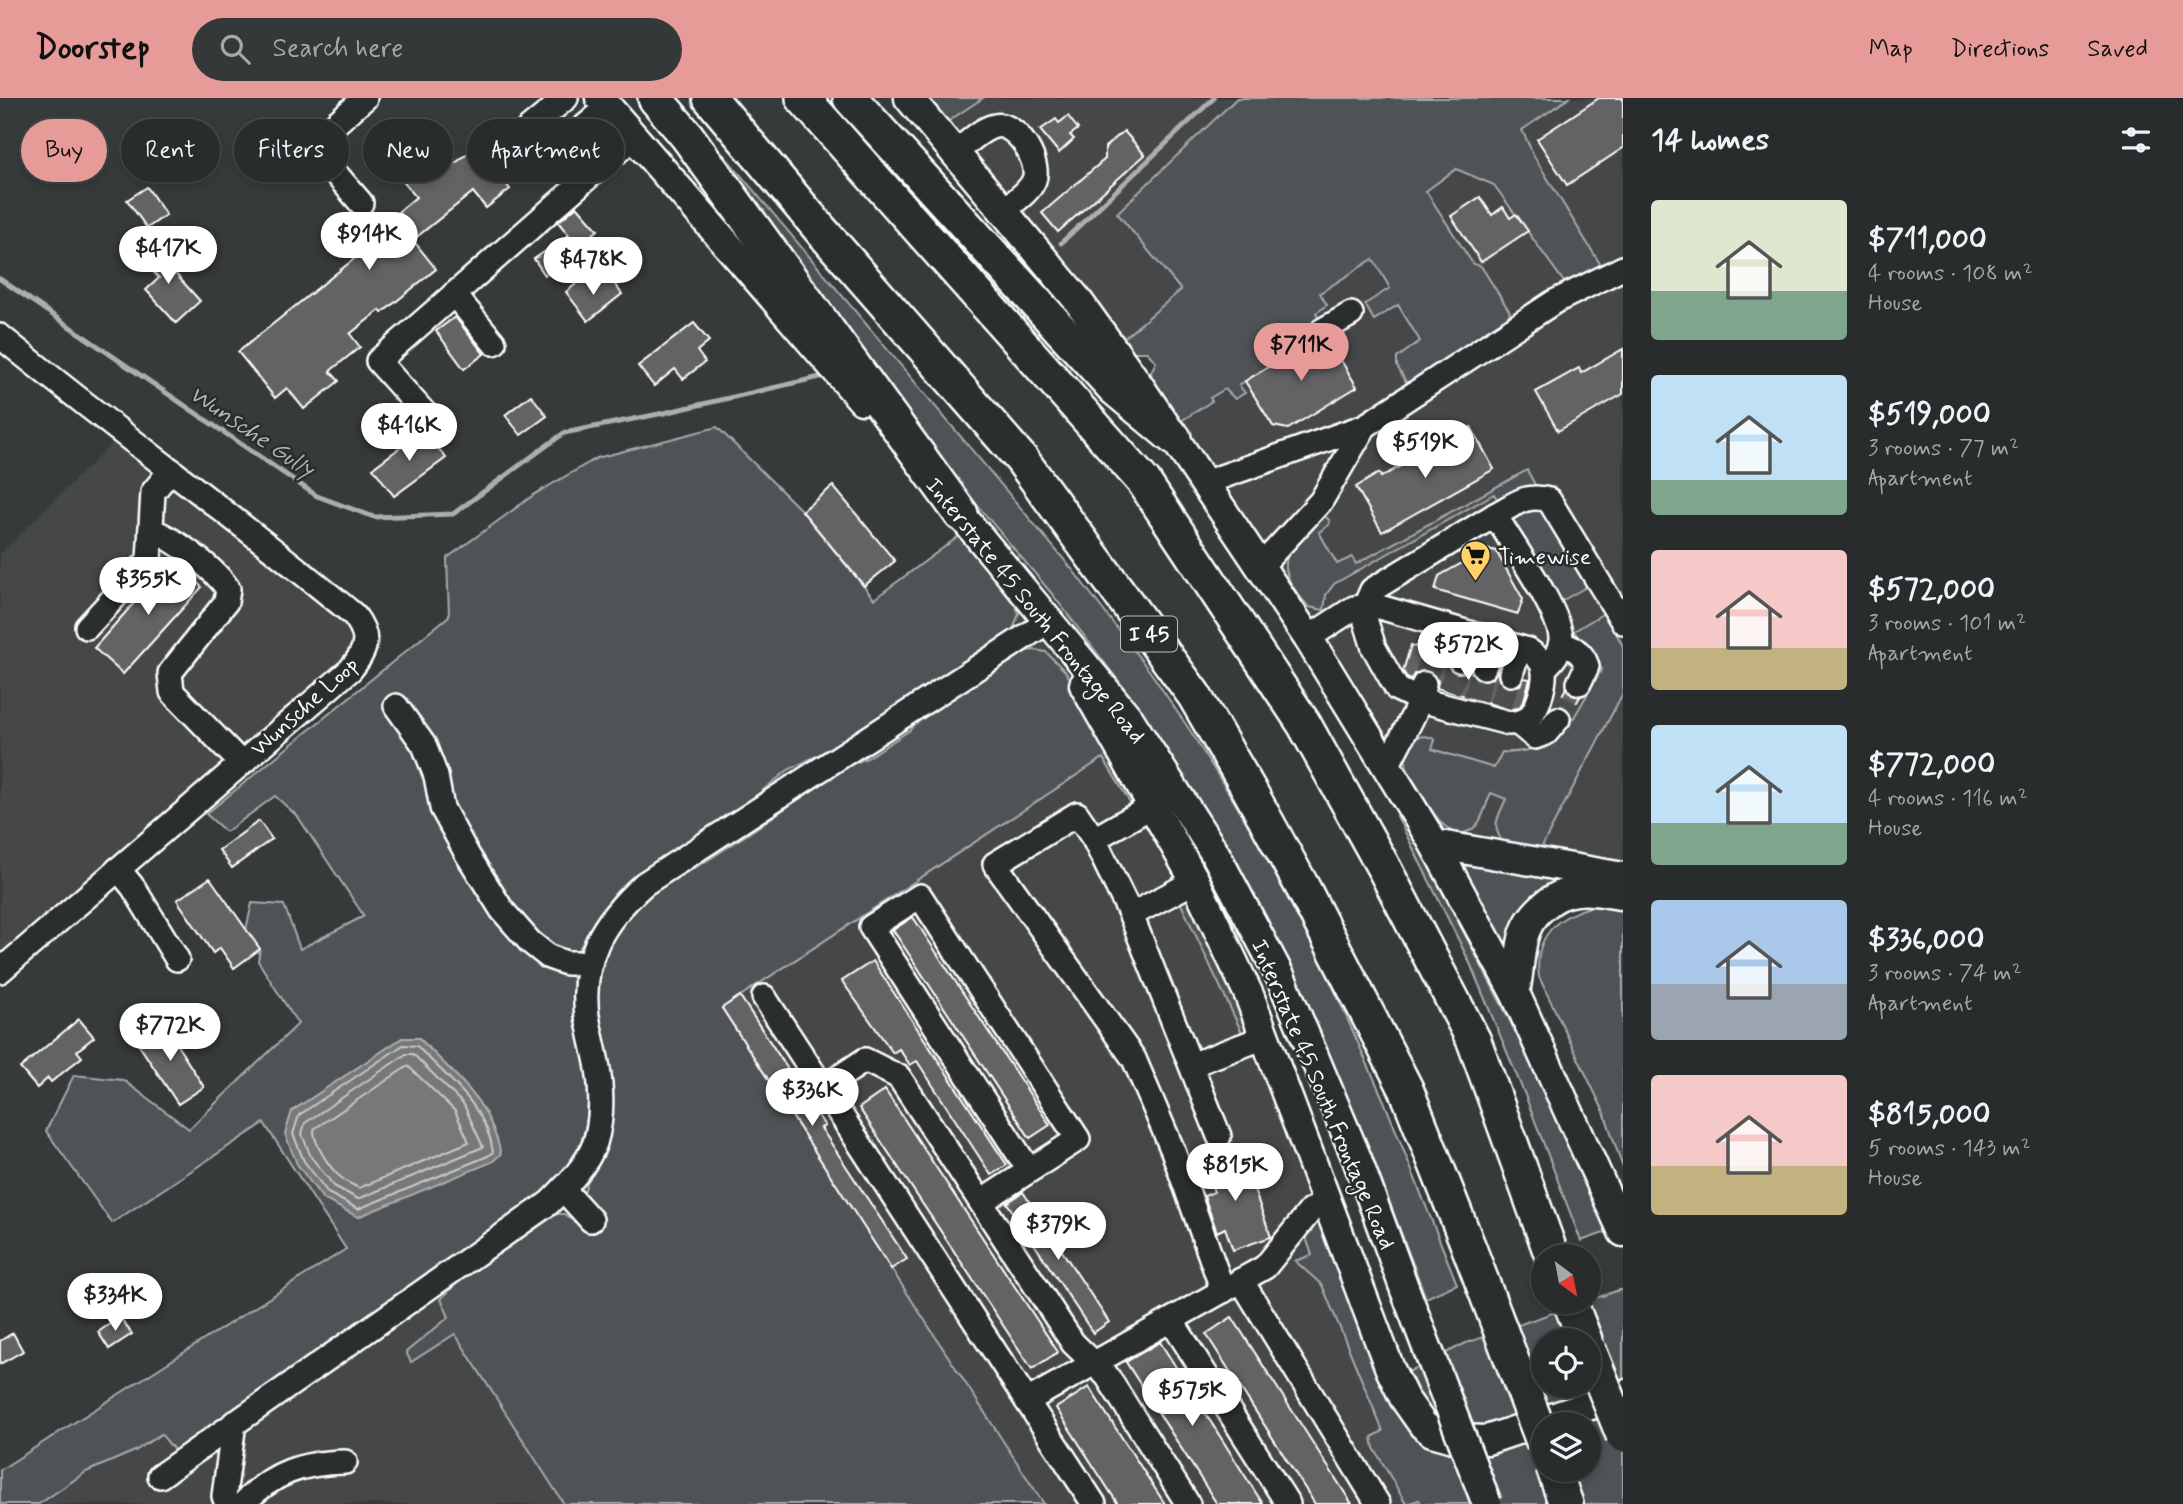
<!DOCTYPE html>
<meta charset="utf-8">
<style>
body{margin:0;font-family:Mynerve,sans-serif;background:#353838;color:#f1f3f6;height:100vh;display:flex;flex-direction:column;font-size:26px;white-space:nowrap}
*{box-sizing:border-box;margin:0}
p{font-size:23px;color:#a5a7a9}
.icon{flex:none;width:38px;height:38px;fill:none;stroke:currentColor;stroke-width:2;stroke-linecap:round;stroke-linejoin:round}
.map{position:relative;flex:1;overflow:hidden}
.details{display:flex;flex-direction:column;background:#292c2c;width:560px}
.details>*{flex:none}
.guide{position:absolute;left:21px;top:21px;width:665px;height:63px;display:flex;gap:14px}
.needle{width:46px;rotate:148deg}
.buttons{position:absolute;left:1531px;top:1146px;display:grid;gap:14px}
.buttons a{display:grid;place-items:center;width:70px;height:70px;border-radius:50%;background:#292c2c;box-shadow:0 4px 10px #0003,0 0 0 2px #454848;font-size:35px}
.price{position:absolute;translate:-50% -60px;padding:0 16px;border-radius:24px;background:#fff;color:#222;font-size:23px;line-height:46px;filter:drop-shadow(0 2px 4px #0008)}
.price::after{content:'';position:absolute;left:50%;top:42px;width:21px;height:16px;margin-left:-10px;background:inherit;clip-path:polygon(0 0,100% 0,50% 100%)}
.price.selected{background:#e69b98;color:#111}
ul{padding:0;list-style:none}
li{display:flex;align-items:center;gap:21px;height:175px;padding:0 28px}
li span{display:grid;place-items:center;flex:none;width:196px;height:140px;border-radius:7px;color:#555}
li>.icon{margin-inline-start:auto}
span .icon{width:84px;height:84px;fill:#fffc;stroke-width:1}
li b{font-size:30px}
h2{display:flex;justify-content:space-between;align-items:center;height:84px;padding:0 28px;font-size:30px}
.chip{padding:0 24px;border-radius:32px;background:#292c2c;box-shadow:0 4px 10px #0003,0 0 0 2px #454848;font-size:24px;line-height:63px}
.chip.selected{background:#e69b98;color:#111}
header{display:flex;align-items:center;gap:42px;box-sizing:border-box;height:98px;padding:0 35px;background:#e69b98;color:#111}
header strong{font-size:33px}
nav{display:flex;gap:38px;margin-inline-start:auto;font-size:24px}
.search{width:490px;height:63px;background:#353838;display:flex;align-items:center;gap:18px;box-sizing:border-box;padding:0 24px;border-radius:38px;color:#a5a7a9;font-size:26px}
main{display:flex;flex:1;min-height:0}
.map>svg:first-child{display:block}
.built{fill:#444748}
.green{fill:#505354;stroke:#a8a9aa;stroke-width:2;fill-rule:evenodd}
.water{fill:#767879;stroke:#adaeaf;stroke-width:2}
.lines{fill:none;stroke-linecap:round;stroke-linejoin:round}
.shore{stroke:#c8c9c9;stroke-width:2}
.stream{stroke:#adaeaf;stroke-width:5}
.building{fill:#636465;stroke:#fff;stroke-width:2}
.minor-tunnel{stroke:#4b4e4f;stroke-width:23;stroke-dasharray:23 11;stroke-linecap:butt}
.minor-casing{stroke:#fff;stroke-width:28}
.major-casing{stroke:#fff;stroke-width:33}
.highway-casing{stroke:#fff;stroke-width:38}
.minor{stroke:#2a2d2e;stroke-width:23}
.major{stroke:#2a2d2e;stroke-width:28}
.highway{stroke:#2a2d2e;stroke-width:33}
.major-bridge-casing{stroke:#fff;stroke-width:33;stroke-linecap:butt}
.highway-bridge-casing{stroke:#fff;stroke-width:38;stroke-linecap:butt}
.major-bridge{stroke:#2a2d2e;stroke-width:28}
.highway-bridge{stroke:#2a2d2e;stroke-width:33}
.labels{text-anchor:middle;stroke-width:5;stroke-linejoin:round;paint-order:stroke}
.shield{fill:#2a2d2e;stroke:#bfc0c0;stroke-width:2}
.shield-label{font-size:21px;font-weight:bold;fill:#fff}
.poi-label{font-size:23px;fill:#fff;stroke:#2a2d2e;text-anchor:start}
.street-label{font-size:23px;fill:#fff;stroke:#2a2d2e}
.water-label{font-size:24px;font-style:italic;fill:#b4b5b5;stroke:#2a2d2e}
</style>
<header>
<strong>Doorstep</strong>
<div class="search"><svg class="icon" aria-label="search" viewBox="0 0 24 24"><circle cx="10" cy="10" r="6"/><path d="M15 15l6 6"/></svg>Search here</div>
<nav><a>Map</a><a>Directions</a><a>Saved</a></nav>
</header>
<main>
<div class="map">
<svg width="1623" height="1406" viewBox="0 0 1623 1406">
<rect width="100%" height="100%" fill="#373a3b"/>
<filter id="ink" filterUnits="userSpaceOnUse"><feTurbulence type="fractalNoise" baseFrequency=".0143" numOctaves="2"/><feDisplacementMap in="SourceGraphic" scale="14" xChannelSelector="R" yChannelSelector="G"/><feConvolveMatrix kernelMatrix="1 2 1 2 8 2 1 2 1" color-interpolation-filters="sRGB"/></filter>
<g filter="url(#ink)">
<g class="built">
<path d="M983,0H1237L1118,115L1182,193L1124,240L1082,181L947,24Z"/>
<path d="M1555,0H1623V768L1513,750L1457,736L1447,730L1436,719L1361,593L1303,503L1177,318L1391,108Z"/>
<path d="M118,339L352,530L356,540L350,560L0,862V456Z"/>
<path d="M962,436L1012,499L1065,573L1115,652L1201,807L1431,1406H14L551,1056L538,895L590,796L870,504Z"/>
</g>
<g class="green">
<path d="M676,0L1072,471L1151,575L1191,634L1251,731L1326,873L1384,1003L1457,1186L1426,1200L1366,1043L1362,1041L1220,737L1140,611L1052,496L904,320Z"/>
<path d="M927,0H983L947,24Z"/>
<path d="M1237,0H1569L1522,32L1535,60L1602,169L1564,184L1494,87L1456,71L1426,93L1473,166L1481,168L1510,214L1507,220L1410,285L1406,284L1397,268V260L1420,243L1398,207L1374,222L1365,206L1390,190L1373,161L1320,195L1327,207L1316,215L1322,226L1300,239L1305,247L1239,287L1245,295L1235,301L1225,291L1210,300L1212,303L1181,323L1152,280L1151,274L1156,264L1147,254H1134L1124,240L1181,192L1117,115Z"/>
<path d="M717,329L802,413L874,501L962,436L1012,499L1019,515L1013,532L999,543L838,647L788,672L748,704L641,773L617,793L597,820L578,853L559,855L515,818L427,666L434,721L502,821L571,876C577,891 573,908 576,924C587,975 601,1028 564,1073C557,1082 548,1089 541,1096L175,1353L161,1336L135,1353L86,1374L39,1406H0V1372L346,1151L264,1025L112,1125L46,1033L74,977L123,982L189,1031L298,926L258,863L260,851L246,832L252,805L284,807L300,851L364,818L298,719L275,698L226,734L206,716L449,518L447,460L535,396L597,360ZM419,940L433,954L292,1013Z"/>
<path d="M1527,372L1623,548V595L1539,754L1505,748C1491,728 1496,723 1506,701L1491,695C1486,705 1483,722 1475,729C1450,750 1431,711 1420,693C1415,684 1407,675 1406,664C1405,656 1408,650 1410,643C1418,638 1427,636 1435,642L1432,651L1494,670L1502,654C1540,656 1543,644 1568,619L1573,621L1602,571L1596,566L1574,533L1604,515L1588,488L1558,505L1494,396L1334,486L1326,497L1324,512L1309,509C1285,484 1275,462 1302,435C1310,428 1315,421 1325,418L1330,423L1329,427L1319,434L1337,466L1352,459L1356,466Z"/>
<path d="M1035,552L1046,554L1065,573L1115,652L1136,702L1131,706L1103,660L722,910L1044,1406H564L455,1236L411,1264L406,1254L449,1219L441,1201L459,1183L557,1116H564L583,1130L599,1117L584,1095C590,1065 613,1042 613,1010C614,964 590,919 600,872C606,847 619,826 637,808C655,789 686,776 708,762C756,731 803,698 850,667L867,660L910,632L915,625L943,606L1025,553Z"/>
<path d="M1401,717C1474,853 1549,990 1607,1134L1581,1143L1525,997L1469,863L1397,718Z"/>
<path d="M1470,763L1575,779L1508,846L1500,839L1464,771Z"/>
<path d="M1193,798L1253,931L1244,939L1180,804Z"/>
<path d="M1598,807L1623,810V1070L1604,1014L1539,879C1533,836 1559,816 1598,807Z"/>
<path d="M1319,1122L1404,1321L1543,1336L1544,1372H1589V1326H1567L1623,1305V1406H1421L1419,1402L1406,1406L1374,1350L1372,1339L1383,1333L1322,1187L1295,1163L1312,1157L1304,1134L1313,1123Z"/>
<path d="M1619,1192H1623V1284L1480,1336L1431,1319L1426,1315L1406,1275L1466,1245ZM1544,1242H1589V1288H1544Z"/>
</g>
<path class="water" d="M402,940H419C456,979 489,1001 501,1056L492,1064L358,1119L323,1101L297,1066L285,1036L292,1013Z"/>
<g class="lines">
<g class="shore">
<path d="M403,947L417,948C446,979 487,1008 493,1054L488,1058L358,1111L328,1095L304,1063L293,1036L299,1017Z"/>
<path d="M406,956H413L464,1007L483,1049L358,1101L334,1088L311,1059L302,1036L305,1025Z"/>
<path d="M408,968L455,1013L469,1044L359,1090C354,1087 347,1085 343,1081C331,1073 313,1045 314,1031Z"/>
</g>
<g class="stream">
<path d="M1061,145L1214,0"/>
<path d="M0,181L317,398L374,419L453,416L564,335L664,315L820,279"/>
</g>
</g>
<g class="building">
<path d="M1599,0H1623V50L1567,87L1537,41Z"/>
<path d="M1068,18L1078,31L1070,37L1074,41L1059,55L1040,32L1056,21L1059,25Z"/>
<path d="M419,25L453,67L477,48L510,91L486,110L473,94L413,142L436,171L382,215L380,212L350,236L360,249L330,273L339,283L304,311L287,290L275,300L238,254L404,121L398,114L416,99L381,56Z"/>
<path d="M1124,33L1145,57L1058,134L1042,115L1105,61V49Z"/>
<path d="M147,89L166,117L147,130L127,102Z"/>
<path d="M1480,99L1492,117L1503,109L1510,120L1516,116L1528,133L1481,164L1451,118Z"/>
<path d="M577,108L598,132L563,162L564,163L545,177L534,161L569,137L558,124Z"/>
<path d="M148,145L200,203L176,225L146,192L159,180L136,155Z"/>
<path d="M585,179L594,191L609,179L622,196L588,223L566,194Z"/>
<path d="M455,219L484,256L464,271L436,233Z"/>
<path d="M694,225L709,243L697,253L705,264L683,281L675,271L654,288L638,268Z"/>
<path d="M1309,234L1317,244H1330L1357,289L1288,331L1273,328L1245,283L1305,247L1300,239Z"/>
<path d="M1623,251V296L1558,333L1536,294L1579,270L1581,275Z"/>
<path d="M531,297L547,318L521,337L505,317Z"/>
<path d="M1471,329L1494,371L1382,434L1356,389L1379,375L1381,379Z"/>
<path d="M422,333L432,342L446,360L394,398L373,370Z"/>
<path d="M833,388L895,463L864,488L802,413Z"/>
<path d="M1487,451L1496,453L1523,501L1518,516L1435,492L1439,478Z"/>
<path d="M172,462L202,489L123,576L94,550Z"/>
<path d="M1411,547L1420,550V558L1429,567H1437L1447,558V566L1450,572L1463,576L1470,571L1474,579L1480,582L1493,580L1497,573L1500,585L1508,589L1520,587L1524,580L1530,581L1524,602L1519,610L1511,611L1437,590L1438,583L1434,576L1427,572L1414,576L1411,582L1407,580L1403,573Z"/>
<path d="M1566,590L1572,597L1580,599L1570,615L1567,610L1556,608Z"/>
<path d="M259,723L272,741L232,770L219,752Z"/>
<path d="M210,780L260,851L234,870L220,850L213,855L177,802Z"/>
<path d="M913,819L1050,1027L1030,1040L893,832Z"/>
<path d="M873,863L1007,1067L991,1077L917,963L910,967L899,951L893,955L842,883Z"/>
<path d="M740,898L825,1028L821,1030L907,1161L891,1171L722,910Z"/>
<path d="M79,921L94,939L77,953L82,959L51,984L48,980L37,990L20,970Z"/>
<path d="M162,924L204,989L178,1006L135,941Z"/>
<path d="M885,992L1058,1254L1032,1271L859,1010Z"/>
<path d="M1241,1055L1271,1139L1233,1152L1225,1130L1217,1134L1204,1098L1214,1094L1205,1068Z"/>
<path d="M1023,1094L1109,1224L1093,1235L1007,1105Z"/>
<path d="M120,1219L132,1236L109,1251L98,1234Z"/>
<path d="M1232,1219L1352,1406H1315L1206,1236Z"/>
<path d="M13,1235L23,1253L0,1266V1243Z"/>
<path d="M1160,1244L1263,1406H1217L1126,1264Z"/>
<path d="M1089,1289L1165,1406H1118L1056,1310Z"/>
</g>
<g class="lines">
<g class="minor-tunnel">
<path d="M1424,586L1433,554"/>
<path d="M1449,593L1460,562"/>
<path d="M1475,601L1484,569"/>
<path d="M1500,608L1511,576"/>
<path d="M1558,621L1579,585"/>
</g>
<defs>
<g id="minor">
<path d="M566,0L527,32L515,49L525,62H545L608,9"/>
<path d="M954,56C966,47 980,31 995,28C1016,23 1041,64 1034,82C1029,95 1013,104 1003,113"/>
<path d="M361,105L311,47L365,0"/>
<path d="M454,196L494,245"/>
<path d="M1323,232L1351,216"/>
<path d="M0,238C116,333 238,421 354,517C371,539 367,552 350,572L0,873"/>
<path d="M437,329L378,263L634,39"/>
<path d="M1204,385L1365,328L1554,204L1623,170"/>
<path d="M1495,417C1514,407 1526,395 1549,402L1623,524"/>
<path d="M151,432C175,441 214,470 228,491L226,504L170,575L172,594L241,665"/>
<path d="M1260,469L1321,403L1365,328"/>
<path d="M87,529L149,462L153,394L171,372"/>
<path d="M1308,540L1354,510L1376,508L1528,552C1534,557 1541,560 1543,569C1547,581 1539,609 1530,618C1525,624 1517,625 1509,625L1420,602C1411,625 1398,645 1388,667"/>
<path d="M1561,546C1575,550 1582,554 1587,568L1579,585"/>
<path d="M1433,554L1440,528"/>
<path d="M1460,562L1468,535"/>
<path d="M1484,569L1493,542"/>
<path d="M1511,576L1519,550"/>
<path d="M1424,586L1420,602L1397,591L1374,550L1366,524L1365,508L1372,492L1495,417C1510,443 1563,517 1561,543C1560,555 1552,563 1544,571"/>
<path d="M396,608L424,647L436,678L442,710L467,756L502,812L530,844L549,859L566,865H590"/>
<path d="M1518,625L1535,639L1546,635L1558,621"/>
<path d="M1094,741L1154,707"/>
<path d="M118,771L133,789L177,861"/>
<path d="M1131,817L1195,783"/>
<path d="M764,899L1094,1406"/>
<path d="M1191,967L1265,939"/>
<path d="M823,990L865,962L899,979L1073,1245L1107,1278L1188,1406"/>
<path d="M1219,1038L1131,817L1094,741L1077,716L995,766L1134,961L1173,1053L1223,1193"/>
<path d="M563,1091L591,1122"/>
<path d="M981,1104L1078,1041L920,798L871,829L1029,1072"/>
<path d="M1241,1182L1378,1406"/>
<path d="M1171,1222L1288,1406"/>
<path d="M1027,1303L1265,1169L1311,1112L1329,1105"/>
<path d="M160,1378L549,1105C567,1087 586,1069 595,1045C603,1019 602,992 597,965C594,950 590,934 587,918C580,860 603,823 644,786L1049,523"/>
<path d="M227,1406L224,1398L234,1325"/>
<path d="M243,1406C273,1374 302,1365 345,1364"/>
</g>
<g id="major">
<path d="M600,0L862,302"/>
<path d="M909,0L1076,200L1140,289L1308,540L1434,746L1515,895L1623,1134"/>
<path d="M948,401L1130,622L1216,757L1281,880L1357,1061L1405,1192"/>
<path d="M1084,587L1195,783L1249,897L1390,1271L1404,1300L1423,1327L1432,1334L1457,1341L1487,1342L1623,1296"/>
<path d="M1434,746L1623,779"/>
<path d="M1515,895C1519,877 1519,858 1523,841C1528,817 1553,795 1577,793C1592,791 1607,795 1621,797"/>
</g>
<g id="highway">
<path d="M655,0L687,38L961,416"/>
<path d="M710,0L820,131L1022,362L1194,597L1251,695L1303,790L1406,991L1469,1150"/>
<path d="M803,0L1144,384L1304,626L1385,772L1474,943L1552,1158"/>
<path d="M850,0L1114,290L1174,340"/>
<path d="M1570,1204L1585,1242"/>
<path d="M1554,1372L1566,1406"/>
</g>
</defs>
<use href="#minor" class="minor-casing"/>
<use href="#major" class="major-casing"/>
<use href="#highway" class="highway-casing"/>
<use href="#minor" class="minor"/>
<use href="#major" class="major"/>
<use href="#highway" class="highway"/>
<defs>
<path id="major-bridge" d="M1405,1192L1487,1406"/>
<g id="highway-bridge">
<path d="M1469,1150L1544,1346"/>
<path d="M1589,1252L1623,1337"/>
</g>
</defs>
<use href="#major-bridge" class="major-bridge-casing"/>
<use href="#highway-bridge" class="highway-bridge-casing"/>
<use href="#major-bridge" class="major-bridge"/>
<use href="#highway-bridge" class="highway-bridge"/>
</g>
</g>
<defs>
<symbol id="supermarket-pin" viewBox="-11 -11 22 30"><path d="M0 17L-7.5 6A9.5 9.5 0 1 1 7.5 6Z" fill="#ffd166" stroke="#2a2d2e"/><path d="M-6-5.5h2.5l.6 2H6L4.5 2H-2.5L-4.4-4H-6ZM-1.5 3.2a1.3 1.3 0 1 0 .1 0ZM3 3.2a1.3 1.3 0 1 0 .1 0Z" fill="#111"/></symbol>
</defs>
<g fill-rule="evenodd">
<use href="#supermarket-pin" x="1458" y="440" width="35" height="47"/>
</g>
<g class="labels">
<rect class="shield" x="1121" y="518.5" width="56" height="35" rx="5"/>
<g class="shield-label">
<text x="1149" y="543">I 45</text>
</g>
<g class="poi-label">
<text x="1498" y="466">Timewise</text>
</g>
<g class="street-label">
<text transform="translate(1036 512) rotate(51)" y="8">Interstate 45 South Frontage Road</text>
<text transform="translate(304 608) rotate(-42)" y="8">Wunsche Loop</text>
<text transform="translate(1324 996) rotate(67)" y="8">Interstate 45 South Frontage Road</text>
</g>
<g class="water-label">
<text transform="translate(252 333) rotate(34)" y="8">Wunsche Gully</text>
</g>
</g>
</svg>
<div class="buttons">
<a><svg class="needle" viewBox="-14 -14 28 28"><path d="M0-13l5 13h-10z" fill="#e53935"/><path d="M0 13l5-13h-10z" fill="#a5a7a9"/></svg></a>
<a><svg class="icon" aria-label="locate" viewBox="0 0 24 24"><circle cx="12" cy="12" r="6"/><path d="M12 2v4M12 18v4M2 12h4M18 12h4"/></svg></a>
<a><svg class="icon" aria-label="layers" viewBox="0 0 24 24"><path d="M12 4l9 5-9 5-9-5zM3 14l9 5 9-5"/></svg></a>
</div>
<b class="price" style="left:369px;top:174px">$914K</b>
<b class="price" style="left:168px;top:188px">$417K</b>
<b class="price" style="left:593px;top:199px">$478K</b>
<b class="price selected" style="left:1301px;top:285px">$711K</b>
<b class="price" style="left:409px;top:365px">$416K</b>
<b class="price" style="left:1425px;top:382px">$519K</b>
<b class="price" style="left:148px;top:519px">$355K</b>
<b class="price" style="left:1468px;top:584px">$572K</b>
<b class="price" style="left:170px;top:965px">$772K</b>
<b class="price" style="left:812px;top:1030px">$336K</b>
<b class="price" style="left:1235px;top:1105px">$815K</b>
<b class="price" style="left:1058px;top:1164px">$379K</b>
<b class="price" style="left:115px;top:1235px">$334K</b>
<b class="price" style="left:1192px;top:1330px">$575K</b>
<div class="guide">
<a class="chip selected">Buy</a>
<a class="chip">Rent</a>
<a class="chip">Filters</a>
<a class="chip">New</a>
<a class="chip">Apartment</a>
</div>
</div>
<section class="details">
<h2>14 homes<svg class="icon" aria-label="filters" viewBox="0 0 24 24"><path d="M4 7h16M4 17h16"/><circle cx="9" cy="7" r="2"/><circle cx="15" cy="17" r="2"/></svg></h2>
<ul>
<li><span style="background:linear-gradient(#dfe7d0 65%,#7fa58c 0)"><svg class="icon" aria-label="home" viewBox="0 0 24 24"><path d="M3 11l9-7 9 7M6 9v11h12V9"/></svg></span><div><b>$711,000</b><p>4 rooms · 108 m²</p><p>House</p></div></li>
<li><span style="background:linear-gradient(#bfe0f5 75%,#7fa58c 0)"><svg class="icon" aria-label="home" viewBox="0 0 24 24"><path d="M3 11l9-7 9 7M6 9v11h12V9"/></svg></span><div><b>$519,000</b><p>3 rooms · 77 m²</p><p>Apartment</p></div></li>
<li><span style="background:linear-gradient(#f6c9c9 70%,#c2b280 0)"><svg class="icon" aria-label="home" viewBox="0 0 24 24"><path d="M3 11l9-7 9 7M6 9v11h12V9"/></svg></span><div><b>$572,000</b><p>3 rooms · 101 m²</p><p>Apartment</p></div></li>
<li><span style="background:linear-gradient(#bfe0f5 70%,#7fa58c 0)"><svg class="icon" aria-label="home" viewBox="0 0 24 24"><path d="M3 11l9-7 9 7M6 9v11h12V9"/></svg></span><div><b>$772,000</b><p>4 rooms · 116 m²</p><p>House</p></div></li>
<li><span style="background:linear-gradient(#a9c7e8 60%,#9aa5b1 0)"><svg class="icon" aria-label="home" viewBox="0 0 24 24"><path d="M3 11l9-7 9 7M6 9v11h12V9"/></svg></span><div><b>$336,000</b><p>3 rooms · 74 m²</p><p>Apartment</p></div></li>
<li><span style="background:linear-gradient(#f6c9c9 65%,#c2b280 0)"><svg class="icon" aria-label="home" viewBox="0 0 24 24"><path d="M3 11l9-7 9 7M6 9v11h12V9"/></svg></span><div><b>$815,000</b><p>5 rooms · 143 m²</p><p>House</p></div></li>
</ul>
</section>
</main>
